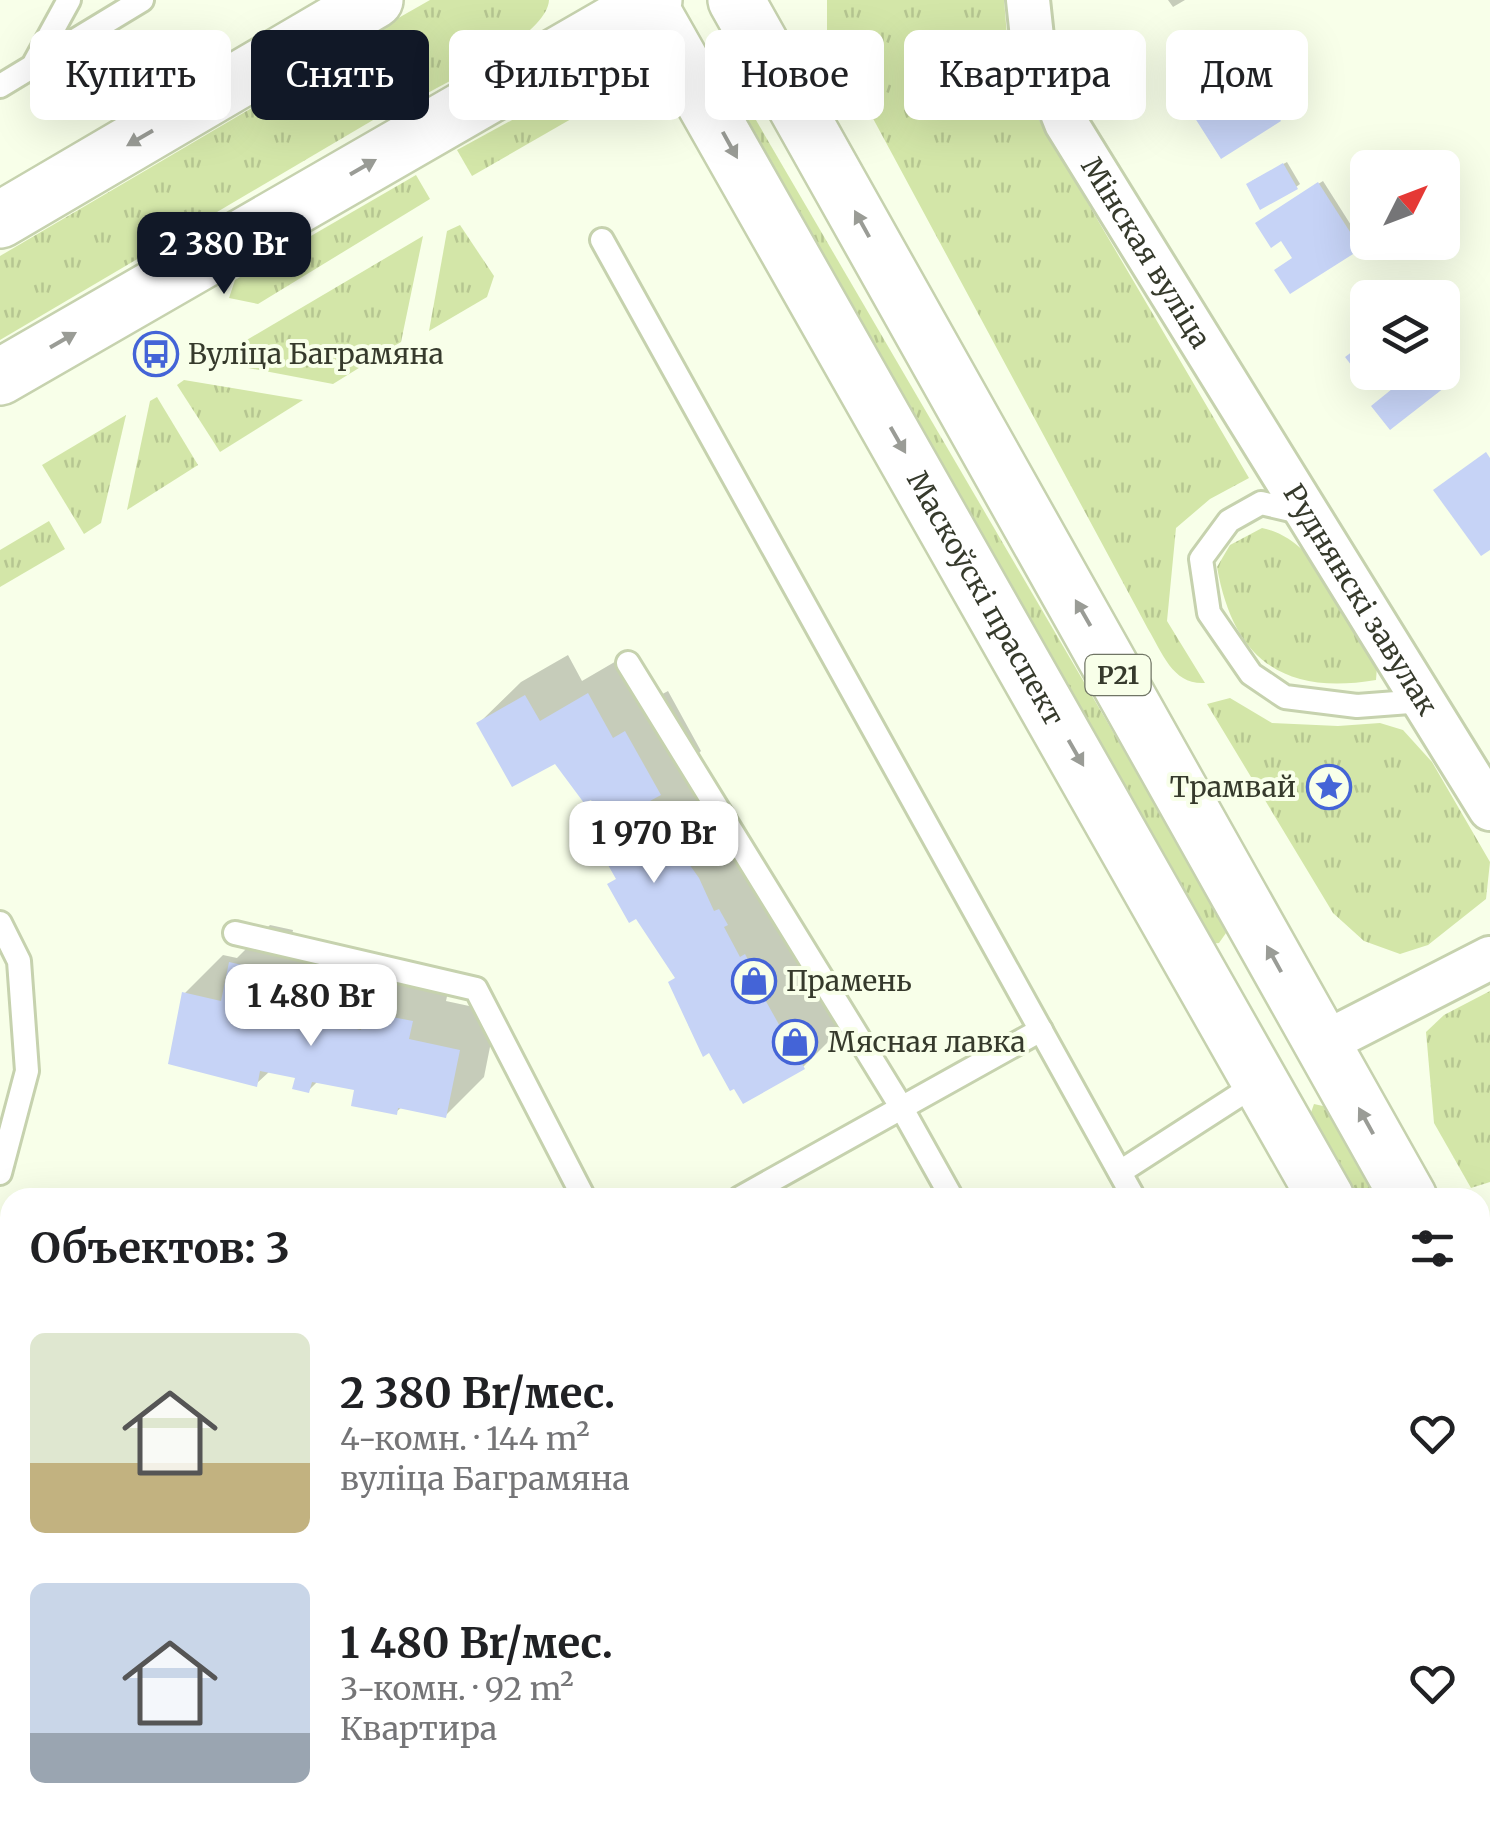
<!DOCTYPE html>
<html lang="ru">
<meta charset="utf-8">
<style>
body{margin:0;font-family:Merriweather,serif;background:#f6f6f6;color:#202124;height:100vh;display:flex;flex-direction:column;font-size:38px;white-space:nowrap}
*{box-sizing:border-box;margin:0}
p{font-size:32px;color:#757577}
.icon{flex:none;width:55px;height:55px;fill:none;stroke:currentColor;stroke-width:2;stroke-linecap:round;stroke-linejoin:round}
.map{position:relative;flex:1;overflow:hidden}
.details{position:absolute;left:0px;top:1188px;width:1490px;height:642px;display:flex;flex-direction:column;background:#fff;border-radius:30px 30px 0 0;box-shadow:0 10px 40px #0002}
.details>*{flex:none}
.top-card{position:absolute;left:30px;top:30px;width:1430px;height:90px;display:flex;gap:20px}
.needle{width:65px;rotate:48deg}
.buttons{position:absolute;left:1350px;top:150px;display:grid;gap:20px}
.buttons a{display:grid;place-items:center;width:110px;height:110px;border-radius:15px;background:#fff;box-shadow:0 10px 40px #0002;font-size:50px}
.price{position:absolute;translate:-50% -85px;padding:0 22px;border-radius:20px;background:#fff;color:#222;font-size:32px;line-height:65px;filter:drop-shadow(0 2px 5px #0008)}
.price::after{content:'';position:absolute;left:50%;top:60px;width:30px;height:22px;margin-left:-15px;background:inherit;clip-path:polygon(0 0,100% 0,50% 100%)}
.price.on{background:#111827;color:#fff}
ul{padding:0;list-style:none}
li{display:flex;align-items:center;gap:30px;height:250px;padding:0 30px}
li span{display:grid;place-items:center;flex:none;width:280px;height:200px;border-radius:15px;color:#555}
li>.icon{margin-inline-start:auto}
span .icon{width:120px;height:120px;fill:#fffc;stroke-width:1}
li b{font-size:42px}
h2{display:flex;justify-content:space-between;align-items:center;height:120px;padding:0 30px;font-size:42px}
.tag{padding:0 35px;border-radius:15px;background:#fff;box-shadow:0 10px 40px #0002;font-size:35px;line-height:90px}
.tag.on{background:#111827;color:#fff}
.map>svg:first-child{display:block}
.grass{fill:url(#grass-tufts)}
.shadow{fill:#0003}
.building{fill:#c6d3f6}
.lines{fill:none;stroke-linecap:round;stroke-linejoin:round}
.lane-casing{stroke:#c6d2ae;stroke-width:28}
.street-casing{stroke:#c6d2ae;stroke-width:48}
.secondary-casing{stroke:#c6d2ae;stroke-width:60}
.primary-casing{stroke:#c6d2ae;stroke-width:60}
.lane{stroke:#fff;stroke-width:22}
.street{stroke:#fff;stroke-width:42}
.secondary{stroke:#fff;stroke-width:55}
.primary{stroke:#fff;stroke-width:55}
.oneway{fill:#9a9c96}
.labels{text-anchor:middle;stroke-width:8;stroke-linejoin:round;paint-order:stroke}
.shield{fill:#f8ffe9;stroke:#707565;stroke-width:2.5}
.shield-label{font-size:25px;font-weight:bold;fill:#363a2c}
.street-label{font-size:28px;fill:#363a2c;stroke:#f8ffe9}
.poi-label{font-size:28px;fill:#363a2c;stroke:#f8ffe9;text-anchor:start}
</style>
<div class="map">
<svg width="1490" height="1829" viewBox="0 0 1490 1829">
<defs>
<pattern id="grass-tufts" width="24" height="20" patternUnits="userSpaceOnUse" patternTransform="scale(2.5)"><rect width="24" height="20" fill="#d3e6a8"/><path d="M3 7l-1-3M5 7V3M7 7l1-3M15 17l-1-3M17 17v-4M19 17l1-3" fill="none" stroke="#b6c691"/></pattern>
</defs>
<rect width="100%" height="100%" fill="#f8ffe9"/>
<g class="grass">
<path d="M430,0H549C547,36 452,78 421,97L379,29Z"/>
<path d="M827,0H1004L1007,36L1022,91L1249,478L1210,499L1176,528L1167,621L1205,683C1173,685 1163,654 1148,629L827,33Z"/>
<path d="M347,52L385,113L0,340V256Z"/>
<path d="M589,78L632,84L472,176L457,150Z"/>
<path d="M739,91L1224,922L1226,933L1219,943L1209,944L728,98Z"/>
<path d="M416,175L430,199L258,304L229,298L235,280Z"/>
<path d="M460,225L494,276L487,297L429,331L447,231Z"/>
<path d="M423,236L401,342L333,384L211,361Z"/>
<path d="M184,380L303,400L220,452L177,385Z"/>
<path d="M157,397L198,465L127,510L150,401Z"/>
<path d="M126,415L101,523L84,534L42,465Z"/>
<path d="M49,521L65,549L0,587V550Z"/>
<path d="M1262,528C1319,539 1349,620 1377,667L1376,680C1282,696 1233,658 1217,567L1230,545Z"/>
<path d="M1230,698L1272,723L1338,726L1380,723L1403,730L1432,762L1490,862L1486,899L1428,945L1400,954L1364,941L1333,913L1207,704Z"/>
<path d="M1490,991V1182L1471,1188L1434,1123L1426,1032L1444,1015Z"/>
<path d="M1314,1104L1332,1108L1382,1197H1351L1308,1121Z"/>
</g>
<g class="shadow">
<path d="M1168,0H1185L1173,7Z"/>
<path d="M1270,34L1280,51L1276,55L1237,53Z"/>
<path d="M1231,64L1244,83L1257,75L1283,115L1279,119L1204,109L1195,87Z"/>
<path d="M1287,162L1300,184L1296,187L1252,181Z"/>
<path d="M1323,181L1363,244L1294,258L1282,238L1261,220Z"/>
<path d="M1442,350L1459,372L1456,375L1442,372Z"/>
<path d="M630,653L655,698L668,691L701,751L692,760L845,1025L803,1067L710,1050L704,1053L688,1024L692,1020L677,977L594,835L607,823L592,796L556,760L479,723L521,682L568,655L582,681Z"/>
<path d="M270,925L293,930L290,945L320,951L315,974L390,990L406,974L450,983L446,1001L497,1012L484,1077L445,1116L402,1107L396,1112L357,1088L318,1081L309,1090L298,1076L270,1071L256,1084L184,994L223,955L237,958Z"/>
<path d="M0,1747L10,1748L9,1785L0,1794Z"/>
<path d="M190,1820H387L386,1829H277V1823L250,1820L238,1829H214Z"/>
<path d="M705,1820H827L832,1829H710Z"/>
</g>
<g class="building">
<path d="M1266,36L1278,57L1243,77L1230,56Z"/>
<path d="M1227,66L1239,85L1252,77L1281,121L1221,159L1193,115L1201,109L1189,90Z"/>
<path d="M1283,163L1298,189L1260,210L1246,184Z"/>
<path d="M1318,182L1361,249L1290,294L1274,270L1292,258L1281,241L1271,248L1255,223Z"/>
<path d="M1368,340V372H1442V358L1458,377L1390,430L1371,406L1392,389L1382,376L1368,387L1345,357Z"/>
<path d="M1486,452L1490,458V550L1481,556L1433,490Z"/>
<path d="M588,693L613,738L625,731L661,795L650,801L682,845L677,847L699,878L714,911L719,909L728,925L724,927L740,957L745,954L754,971L750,973L786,1037L791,1034L800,1050L796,1053L805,1069L743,1104L734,1089L730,1091L709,1053L703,1057L668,982L675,978L636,919L629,923L607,884L616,879L591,835L606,826L591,800L584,803L555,764L512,787L476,723L525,695L540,721Z"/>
<path d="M229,962L256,968L253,983L283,989L278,1012L361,1030L365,1012L377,1014L378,1008L393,1011L392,1017L413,1021L409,1039L460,1050L446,1118L398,1108L397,1115L351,1106L354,1090L312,1082L309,1093L292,1089L295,1078L260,1071L257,1087L168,1064L182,992L221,1001Z"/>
<path d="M187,1820H376L375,1829H274L275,1825L251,1823L243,1829H194Z"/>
<path d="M702,1820H775L780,1829H708Z"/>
</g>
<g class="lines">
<defs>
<g id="lane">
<path d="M35,62L69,0"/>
<path d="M0,86L142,0"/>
<path d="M602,240L1134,1198"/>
<path d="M1304,513L1261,503L1229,521L1201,559L1209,613L1251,674L1285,697L1357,706L1423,701"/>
<path d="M628,663L900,1105L952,1198"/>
<path d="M0,923L19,961L27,1071L0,1173"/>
<path d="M235,933L476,989L584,1198"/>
<path d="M1120,1172L1261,1081"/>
<path d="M740,1198L1041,1030"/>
<path d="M1480,1818L1486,1829"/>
<path d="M95,1820L103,1829"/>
<path d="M660,1820L665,1829"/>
<path d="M865,1820L869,1829"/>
<path d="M427,1829L428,1820"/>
<path d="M1236,1829L1252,1820"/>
</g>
<g id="street">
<path id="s1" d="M1028,0L1032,37L1066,123L1490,809"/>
<path d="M1322,1044L1490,958"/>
</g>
<g id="secondary">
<path d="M0,220L375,0"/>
<path d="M0,377L654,0"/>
</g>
<g id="primary">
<path id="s2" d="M646,0L1326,1198"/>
<path d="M736,0L1409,1198"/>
<path d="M1480,1324L1490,1342"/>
<path d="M1480,1472L1490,1490"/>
</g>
</defs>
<use href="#lane" class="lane-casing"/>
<use href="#street" class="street-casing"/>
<use href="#secondary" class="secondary-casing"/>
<use href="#primary" class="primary-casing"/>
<use href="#lane" class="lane"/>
<use href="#street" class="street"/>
<use href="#secondary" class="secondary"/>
<use href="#primary" class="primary"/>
</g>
<defs><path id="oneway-solid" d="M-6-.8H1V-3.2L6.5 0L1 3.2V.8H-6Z" transform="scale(2.5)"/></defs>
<g class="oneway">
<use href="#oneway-solid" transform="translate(140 138) rotate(150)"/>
<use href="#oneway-solid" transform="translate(730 145) rotate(61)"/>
<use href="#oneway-solid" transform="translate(363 167) rotate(-30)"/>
<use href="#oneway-solid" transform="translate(862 224) rotate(-119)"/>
<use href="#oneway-solid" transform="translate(63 340) rotate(-30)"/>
<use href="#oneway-solid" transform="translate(898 440) rotate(60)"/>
<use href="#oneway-solid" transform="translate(1083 613) rotate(-120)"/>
<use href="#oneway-solid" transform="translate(1076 753) rotate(60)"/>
<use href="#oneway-solid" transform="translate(1274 959) rotate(-119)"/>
<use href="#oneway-solid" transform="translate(1366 1121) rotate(-119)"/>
</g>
<defs>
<symbol id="bus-ring" viewBox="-11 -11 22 22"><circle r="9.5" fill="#f8ffe9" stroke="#4464d7" stroke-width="1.5"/><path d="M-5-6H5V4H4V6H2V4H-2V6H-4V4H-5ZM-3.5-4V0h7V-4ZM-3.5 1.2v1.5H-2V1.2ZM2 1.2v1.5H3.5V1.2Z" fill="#4464d7"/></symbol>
<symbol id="sight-ring" viewBox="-11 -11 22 22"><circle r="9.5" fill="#f8ffe9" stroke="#4464d7" stroke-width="1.5"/><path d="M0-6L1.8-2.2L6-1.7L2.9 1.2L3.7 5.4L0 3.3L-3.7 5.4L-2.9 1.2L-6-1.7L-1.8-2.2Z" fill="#4464d7"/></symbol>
<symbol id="shop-ring" viewBox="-11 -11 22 22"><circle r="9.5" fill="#f8ffe9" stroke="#4464d7" stroke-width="1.5"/><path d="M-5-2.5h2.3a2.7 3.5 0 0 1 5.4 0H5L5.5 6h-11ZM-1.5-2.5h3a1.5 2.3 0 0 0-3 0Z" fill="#4464d7"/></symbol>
</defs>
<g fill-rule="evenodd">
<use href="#bus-ring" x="131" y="329" width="50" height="50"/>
<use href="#sight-ring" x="1304" y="762" width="50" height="50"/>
<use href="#shop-ring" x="729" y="956" width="50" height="50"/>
<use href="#shop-ring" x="770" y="1017" width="50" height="50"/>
</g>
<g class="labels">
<rect class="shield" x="1085.5" y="655" width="65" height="40" rx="8"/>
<g class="shield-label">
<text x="1118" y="684">Р21</text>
</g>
<g class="street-label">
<text dy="10" stroke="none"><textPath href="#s1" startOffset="282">Мінская вуліца</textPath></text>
<text dy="10" stroke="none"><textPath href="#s2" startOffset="688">Маскоўскі праспект</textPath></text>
<text dy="10" stroke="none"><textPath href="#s1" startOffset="690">Руднянскі завулак</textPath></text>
</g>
<g class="poi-label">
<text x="188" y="364">Вуліца Баграмяна</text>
<text x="1296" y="797" text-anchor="end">Трамвай</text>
<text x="786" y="991">Прамень</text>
<text x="828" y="1052">Мясная лавка</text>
</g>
</g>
</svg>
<div class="buttons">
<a><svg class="needle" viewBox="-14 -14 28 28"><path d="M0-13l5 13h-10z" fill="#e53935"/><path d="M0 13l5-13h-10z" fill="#757577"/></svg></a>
<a><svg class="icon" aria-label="layers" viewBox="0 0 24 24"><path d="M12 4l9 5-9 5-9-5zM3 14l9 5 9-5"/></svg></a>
</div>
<b class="price on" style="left:224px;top:297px">2 380 Br</b>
<b class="price" style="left:654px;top:886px">1 970 Br</b>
<b class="price" style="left:311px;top:1049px">1 480 Br</b>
<div class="top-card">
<a class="tag">Купить</a>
<a class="tag on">Снять</a>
<a class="tag">Фильтры</a>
<a class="tag">Новое</a>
<a class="tag">Квартира</a>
<a class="tag">Дом</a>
</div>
<section class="details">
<h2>Объектов: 3<svg class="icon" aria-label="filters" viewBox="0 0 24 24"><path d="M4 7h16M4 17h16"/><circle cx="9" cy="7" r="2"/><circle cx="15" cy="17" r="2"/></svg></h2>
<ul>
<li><span style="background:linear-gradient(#dfe7d0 65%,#c2b280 0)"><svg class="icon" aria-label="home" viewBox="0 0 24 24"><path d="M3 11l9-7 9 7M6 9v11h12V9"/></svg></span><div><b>2 380 Br/мес.</b><p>4-комн. · 144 m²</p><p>вуліца Баграмяна</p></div><svg class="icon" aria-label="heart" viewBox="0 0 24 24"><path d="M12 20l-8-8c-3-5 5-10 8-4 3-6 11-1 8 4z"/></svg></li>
<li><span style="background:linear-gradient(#c9d6e8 75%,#9aa5b1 0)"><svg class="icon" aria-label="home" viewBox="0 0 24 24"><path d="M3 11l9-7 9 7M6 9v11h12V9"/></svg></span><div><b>1 480 Br/мес.</b><p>3-комн. · 92 m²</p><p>Квартира</p></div><svg class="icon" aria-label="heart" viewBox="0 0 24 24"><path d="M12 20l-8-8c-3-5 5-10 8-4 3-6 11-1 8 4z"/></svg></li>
</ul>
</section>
</div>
